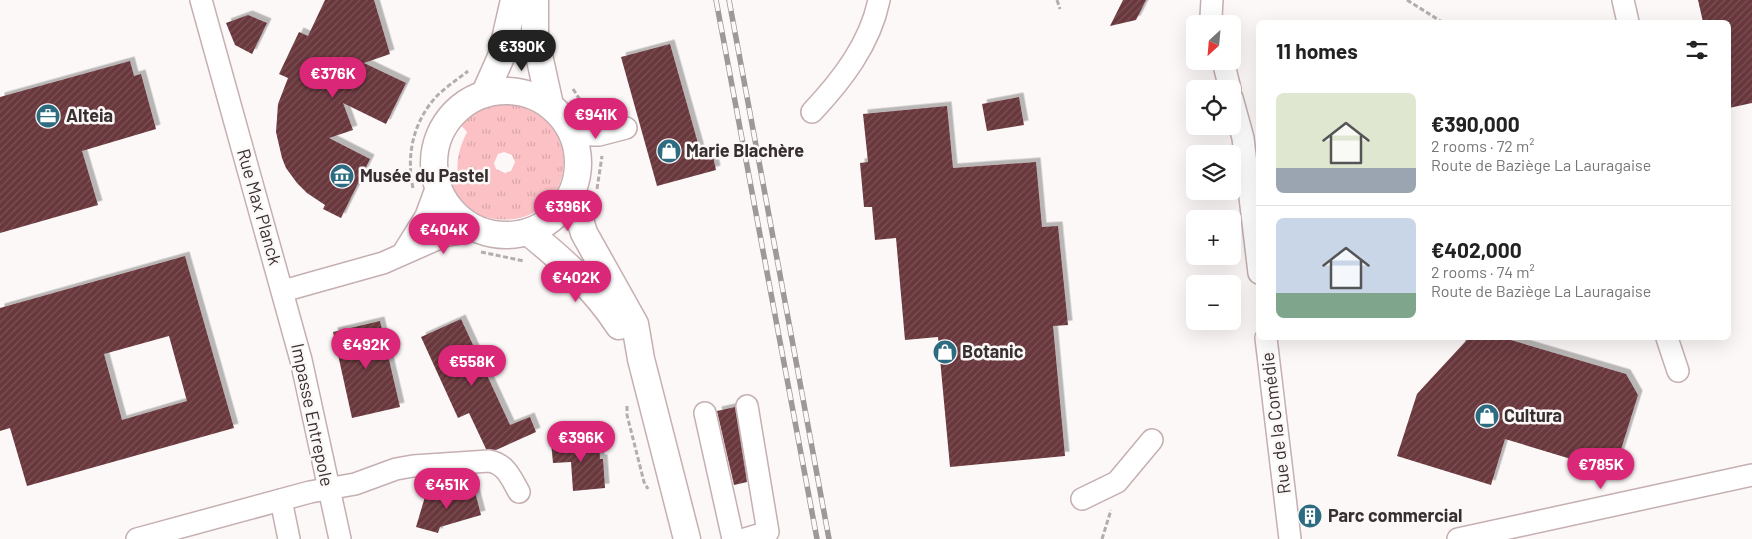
<!DOCTYPE html>
<meta charset="utf-8">
<style>
body{margin:0;font-family:Barlow,sans-serif;background:#f6f6f6;color:#222;height:100vh;display:flex;flex-direction:column;font-size:19px;white-space:nowrap}
*{box-sizing:border-box;margin:0}
p{font-size:16px;color:#767676}
.icon{flex:none;width:28px;height:28px;fill:none;stroke:currentColor;stroke-width:2;stroke-linecap:round;stroke-linejoin:round}
.map{position:relative;flex:1;overflow:hidden}
.drawer{position:absolute;left:1256px;top:20px;width:475px;height:320px;display:flex;flex-direction:column;background:#fff;border-radius:8px;box-shadow:0 5px 20px #0002}
.drawer>*{flex:none}
.needle{width:32px;rotate:206deg}
.tools{position:absolute;left:1186px;top:15px;display:grid;gap:10px}
.tools a{display:grid;place-items:center;width:55px;height:55px;border-radius:8px;background:#fff;box-shadow:0 5px 20px #0002;font-size:25px}
.price{position:absolute;translate:-50% -42px;padding:0 11px;border-radius:18px;background:#db2777;color:#fff;font-size:16px;line-height:32px;filter:drop-shadow(0 1px 2px #0008)}
.price::after{content:'';position:absolute;left:50%;top:30px;width:15px;height:11px;margin-left:-8px;background:inherit;clip-path:polygon(0 0,100% 0,50% 100%)}
.price.on{background:#222;color:#fff}
ul{padding:0;list-style:none}
li{display:flex;align-items:center;gap:15px;height:125px;padding:0 20px}
li+li{border-top:1px solid #e0e0e0}
li span{display:grid;place-items:center;flex:none;width:140px;height:100px;border-radius:8px;color:#555}
li>.icon{margin-inline-start:auto}
span .icon{width:60px;height:60px;fill:#fffc;stroke-width:1}
li b{font-size:21px}
h2{display:flex;justify-content:space-between;align-items:center;height:60px;padding:0 20px;font-size:21px}
.map>svg:first-child{display:block}
.grass{fill:url(#grass-tufts);fill-rule:evenodd}
.building{fill:url(#building-hatch);fill-rule:evenodd;filter:url(#shadow)}
.lines{fill:none;stroke-linecap:round;stroke-linejoin:round}
.minor-casing{stroke:#c5afb1;stroke-width:24}
.major-casing{stroke:#c5afb1;stroke-width:29}
.path{stroke:#b3adad;stroke-width:3;stroke-dasharray:5 2.5;stroke-linecap:butt}
.minor{stroke:#fff;stroke-width:21}
.major{stroke:#fff;stroke-width:26}
.rail-casing{stroke:#9e9898;stroke-width:5.5}
.rail{stroke:#fcf8f8;stroke-width:4;stroke-dasharray:11;stroke-linecap:butt}
.labels{text-anchor:middle;stroke-width:5;stroke-linejoin:round;paint-order:stroke}
.poi-label{font-size:18px;font-weight:bold;fill:#382f30;stroke:#fcf8f8;text-anchor:start}
.street-label{font-size:18px;fill:#382f30;stroke:#fcf8f8}
</style>
<div class="map">
<svg width="1752" height="539" viewBox="0 0 1752 539">
<defs>
<pattern id="grass-tufts" width="24" height="20" patternUnits="userSpaceOnUse" patternTransform="scale(1.25)"><rect width="24" height="20" fill="#fbc1c5"/><path d="M3 7l-1-3M5 7V3M7 7l1-3M15 17l-1-3M17 17v-4M19 17l1-3" fill="none" stroke="#d8a6aa"/></pattern>
<pattern id="building-hatch" width="6" height="6" patternUnits="userSpaceOnUse" patternTransform="scale(1.25)"><rect width="6" height="6" fill="#69373c"/><path d="M-1 1l2-2M0 6l6-6M5 7l2-2" fill="none" stroke="#7b5357"/></pattern>
<filter id="shadow"><feDropShadow dx="4.5" dy="-4.5" stdDeviation="0" flood-color="#0004"/></filter>
</defs>
<rect width="100%" height="100%" fill="#fcf8f8"/>
<path class="grass" d="M504,103C593,114 576,229 495,219C474,217 458,200 450,182L458,175C456,158 460,147 467,132L460,124C475,111 484,106 504,103ZM504,152L512,155L515,162L511,171L505,173L496,169L494,163L498,154Z"/>
<g class="building">
<path d="M325,0H374L390,54L364,63L406,83L386,124L343,103L353,130L329,138L370,159L341,218L323,209L325,205L307,193L297,183L286,168L282,158L276,132L278,104L288,78L279,74L299,32L308,36Z"/>
<path d="M1123,0H1146L1136,20L1110,26Z"/>
<path d="M1698,0H1752V103L1729,108V22H1703Z"/>
<path d="M248,15L267,23L252,54L235,45L226,23Z"/>
<path d="M670,44L701,154L712,152L716,170L657,186L621,57Z"/>
<path d="M130,61L134,76L141,74L156,129L82,151L98,205L0,233V97Z"/>
<path d="M1019,97L1024,125L987,131L982,104Z"/>
<path d="M947,106L953,168L1036,162L1042,227L1058,226L1068,325L1053,326L1065,456L950,467L938,337L905,340L896,238L875,240L872,207H864L860,163L868,162L863,114Z"/>
<path d="M185,256L234,428L27,486L10,428L0,431V308ZM169,336L187,401L122,420L104,354Z"/>
<path d="M461,319L510,425L530,417L536,432L496,450L486,449L469,413L458,418L421,337Z"/>
<path d="M380,321L400,407L352,418L333,332Z"/>
<path d="M1467,338H1504L1626,374L1638,395L1614,472L1505,439L1491,485L1397,456L1417,394L1465,342Z"/>
<path d="M735,407L747,482L734,485L717,411Z"/>
<path d="M583,439V443L599,442L600,459H603L605,488L573,491L571,462L553,463L551,442Z"/>
<path d="M474,488L481,515L440,527L438,533L416,527L427,490L447,496Z"/>
</g>
<g class="lines">
<defs>
<g id="minor">
<path d="M201,0L301,360L340,539"/>
<path d="M1212,0L1211,17L1213,24"/>
<path d="M1623,0L1628,22"/>
<path d="M1223,61L1230,89"/>
<path d="M1232,98L1243,138L1259,273"/>
<path d="M812,112C842,80 870,44 879,0"/>
<path d="M573,135H599L626,128"/>
<path d="M403,253L426,216L437,186"/>
<path d="M283,291L383,263L444,236L477,230"/>
<path d="M1266,338L1290,539"/>
<path d="M1667,338L1678,371"/>
<path d="M705,413L733,539"/>
<path d="M1082,499L1117,482L1152,440"/>
<path d="M281,500L289,539"/>
<path d="M137,539L310,492L355,484L396,469L413,466L489,461C506,464 511,478 519,492"/>
<path d="M745,539L768,532L747,406"/>
<path d="M1458,539L1752,475"/>
</g>
<g id="major">
<path d="M535,0V37L550,105"/>
<circle cx="506" cy="163" r="72"/>
<path d="M485,93L501,57L514,0"/>
<path d="M572,193L584,233L635,324L641,359L687,539"/>
<path d="M528,232C563,260 595,289 619,326"/>
</g>
</defs>
<use href="#minor" class="minor-casing"/>
<use href="#major" class="major-casing"/>
<g class="path">
<path d="M1057,0L1060,9"/>
<path d="M1407,0L1442,22"/>
<path d="M573,89L590,115"/>
<path d="M413,188C406,156 413,123 435,98C444,88 457,80 468,71"/>
<path d="M597,189L602,156"/>
<path d="M481,252L524,261"/>
<path d="M627,406V415L644,482L648,489"/>
<path d="M1102,539L1111,510"/>
</g>
<use href="#minor" class="minor"/>
<use href="#major" class="major"/>
<defs>
<g id="rail">
<path d="M716,0L817,539"/>
<path d="M729,0L829,539"/>
</g>
</defs>
<use href="#rail" class="rail-casing"/>
<use href="#rail" class="rail"/>
</g>
<defs>
<symbol id="office-disc" viewBox="-11 -11 22 22"><circle r="9.5" fill="#2d6b81" stroke="#fcf8f8"/><path d="M-6-3h4V-5.5h4V-3h4V5H-6ZM-1-4.5V-3h2v-1.5ZM-6 0V1H6V0Z" fill="#fff"/></symbol>
<symbol id="shop-disc" viewBox="-11 -11 22 22"><circle r="9.5" fill="#2d6b81" stroke="#fcf8f8"/><path d="M-5-2.5h2.3a2.7 3.5 0 0 1 5.4 0H5L5.5 6h-11ZM-1.5-2.5h3a1.5 2.3 0 0 0-3 0Z" fill="#fff"/></symbol>
<symbol id="museum-disc" viewBox="-11 -11 22 22"><circle r="9.5" fill="#2d6b81" stroke="#fcf8f8"/><path d="M0-6L6-3V-2H-6V-3ZM-5-1h2V3h-2ZM-1-1h2V3h-2ZM3-1h2V3H3ZM-6 4H6V6H-6Z" fill="#fff"/></symbol>
<symbol id="building-disc" viewBox="-11 -11 22 22"><circle r="9.5" fill="#2d6b81" stroke="#fcf8f8"/><path d="M-4-6H4V6H1V3H-1V6H-4ZM-2.5-4.3h1.7v1.8h-1.7ZM.8-4.3h1.7v1.8H.8ZM-2.5-1h1.7V.8h-1.7ZM.8-1h1.7V.8H.8Z" fill="#fff"/></symbol>
</defs>
<g fill-rule="evenodd">
<use href="#office-disc" x="34" y="102" width="28" height="28"/>
<use href="#shop-disc" x="655" y="137" width="28" height="28"/>
<use href="#museum-disc" x="328" y="162" width="28" height="28"/>
<use href="#shop-disc" x="931" y="338" width="28" height="28"/>
<use href="#shop-disc" x="1473" y="402" width="28" height="28"/>
<use href="#building-disc" x="1296" y="502" width="28" height="28"/>
</g>
<g class="labels">
<g class="poi-label">
<text x="66" y="122">Alteia</text>
<text x="686" y="157">Marie Blachère</text>
<text x="360" y="182">Musée du Pastel</text>
<text x="962" y="358">Botanic</text>
<text x="1504" y="422">Cultura</text>
<text x="1328" y="522">Parc commercial</text>
</g>
<g class="street-label">
<text transform="translate(259 207) rotate(74)" y="6">Rue Max Planck</text>
<text transform="translate(312 415) rotate(78)" y="6">Impasse Entrepole</text>
<text transform="translate(1276 423) rotate(-97)" y="6">Rue de la Comédie</text>
</g>
</g>
</svg>
<div class="tools">
<a><svg class="needle" viewBox="-14 -14 28 28"><path d="M0-13l5 13h-10z" fill="#e53935"/><path d="M0 13l5-13h-10z" fill="#767676"/></svg></a>
<a><svg class="icon" aria-label="locate" viewBox="0 0 24 24"><circle cx="12" cy="12" r="6"/><path d="M12 2v4M12 18v4M2 12h4M18 12h4"/></svg></a>
<a><svg class="icon" aria-label="layers" viewBox="0 0 24 24"><path d="M12 4l9 5-9 5-9-5zM3 14l9 5 9-5"/></svg></a>
<a>+</a>
<a>−</a>
</div>
<b class="price on" style="left:522px;top:72px">€390K</b>
<b class="price" style="left:333px;top:99px">€376K</b>
<b class="price" style="left:596px;top:140px">€941K</b>
<b class="price" style="left:568px;top:232px">€396K</b>
<b class="price" style="left:444px;top:255px">€404K</b>
<b class="price" style="left:576px;top:303px">€402K</b>
<b class="price" style="left:366px;top:370px">€492K</b>
<b class="price" style="left:472px;top:387px">€558K</b>
<b class="price" style="left:581px;top:463px">€396K</b>
<b class="price" style="left:1601px;top:490px">€785K</b>
<b class="price" style="left:447px;top:510px">€451K</b>
<section class="drawer">
<h2>11 homes<svg class="icon" aria-label="filters" viewBox="0 0 24 24"><path d="M4 7h16M4 17h16"/><circle cx="9" cy="7" r="2"/><circle cx="15" cy="17" r="2"/></svg></h2>
<ul>
<li><span style="background:linear-gradient(#dfe7d0 75%,#9aa5b1 0)"><svg class="icon" aria-label="home" viewBox="0 0 24 24"><path d="M3 11l9-7 9 7M6 9v11h12V9"/></svg></span><div><b>€390,000</b><p>2 rooms · 72 m²</p><p>Route de Baziège La Lauragaise</p></div></li>
<li><span style="background:linear-gradient(#c9d6e8 75%,#7fa58c 0)"><svg class="icon" aria-label="home" viewBox="0 0 24 24"><path d="M3 11l9-7 9 7M6 9v11h12V9"/></svg></span><div><b>€402,000</b><p>2 rooms · 74 m²</p><p>Route de Baziège La Lauragaise</p></div></li>
</ul>
</section>
</div>
